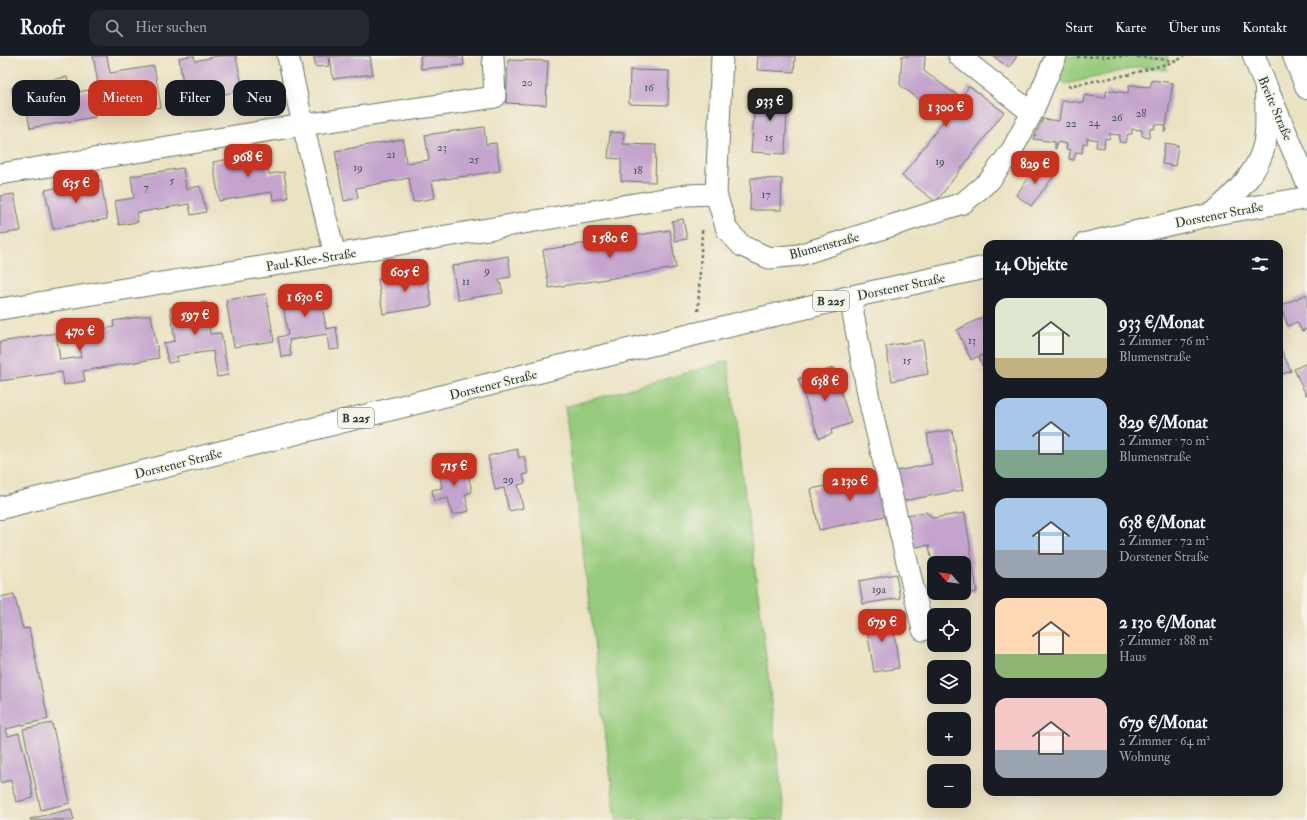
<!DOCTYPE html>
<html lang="de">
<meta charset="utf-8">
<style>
body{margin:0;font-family:"IM FELL Double Pica",serif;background:#242831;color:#f1f3f6;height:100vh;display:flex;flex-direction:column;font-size:15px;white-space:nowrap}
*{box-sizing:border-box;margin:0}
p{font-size:13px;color:#9ea1a6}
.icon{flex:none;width:22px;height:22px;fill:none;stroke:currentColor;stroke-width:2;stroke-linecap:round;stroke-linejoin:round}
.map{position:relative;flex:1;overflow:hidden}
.drawer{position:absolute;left:983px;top:184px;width:300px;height:556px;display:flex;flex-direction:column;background:#171b24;border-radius:12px;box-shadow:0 4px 16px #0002}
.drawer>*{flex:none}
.top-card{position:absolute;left:12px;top:24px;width:380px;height:36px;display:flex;gap:8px}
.needle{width:26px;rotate:298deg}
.buttons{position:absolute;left:927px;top:500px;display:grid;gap:8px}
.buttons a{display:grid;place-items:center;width:44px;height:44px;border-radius:8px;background:#171b24;box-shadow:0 4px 16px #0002;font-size:20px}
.price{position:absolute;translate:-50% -34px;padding:0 9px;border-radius:8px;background:#c8321e;color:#fff;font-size:13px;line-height:26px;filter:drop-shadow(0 1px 2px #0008)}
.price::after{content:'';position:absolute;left:50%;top:24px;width:12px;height:9px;margin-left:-6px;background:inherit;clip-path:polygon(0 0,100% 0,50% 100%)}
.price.active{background:#222;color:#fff}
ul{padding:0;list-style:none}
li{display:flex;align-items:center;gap:12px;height:100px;padding:0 12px}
li span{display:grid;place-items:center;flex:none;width:112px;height:80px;border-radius:12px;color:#555}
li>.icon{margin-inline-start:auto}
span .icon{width:48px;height:48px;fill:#fffc;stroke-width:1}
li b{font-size:17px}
h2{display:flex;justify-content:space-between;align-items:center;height:48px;padding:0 12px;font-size:17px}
.pill{padding:0 14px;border-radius:12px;background:#171b24;box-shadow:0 4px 16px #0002;font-size:14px;line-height:36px}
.pill.active{background:#c8321e;color:#fff}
header{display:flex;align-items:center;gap:24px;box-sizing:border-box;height:56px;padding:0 20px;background:#171b24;border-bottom:1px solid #363941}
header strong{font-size:19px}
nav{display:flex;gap:22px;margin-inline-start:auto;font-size:14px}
.search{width:280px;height:36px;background:#242831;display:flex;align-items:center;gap:10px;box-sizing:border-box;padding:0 14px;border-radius:12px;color:#9ea1a6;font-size:15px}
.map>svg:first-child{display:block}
.green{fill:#96ca7c;stroke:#5a8458}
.building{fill:#c4a4cd}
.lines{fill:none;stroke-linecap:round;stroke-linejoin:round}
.street-casing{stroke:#667765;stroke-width:23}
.primary-casing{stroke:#667765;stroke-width:24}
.path{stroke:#667765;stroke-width:2.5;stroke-dasharray:3 3;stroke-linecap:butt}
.street{stroke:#fff;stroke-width:21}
.primary{stroke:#fff;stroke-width:22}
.labels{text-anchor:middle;stroke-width:3;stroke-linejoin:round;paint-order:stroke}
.number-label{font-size:11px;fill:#48575a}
.shield{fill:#f7f3e8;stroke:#60746a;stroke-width:1}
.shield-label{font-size:12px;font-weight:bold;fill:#1f3d34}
.street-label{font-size:13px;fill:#1f3d34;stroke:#f7f3e8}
</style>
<header>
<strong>Roofr</strong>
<div class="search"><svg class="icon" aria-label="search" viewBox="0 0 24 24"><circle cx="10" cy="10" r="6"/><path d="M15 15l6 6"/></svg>Hier suchen</div>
<nav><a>Start</a><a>Karte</a><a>Über uns</a><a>Kontakt</a></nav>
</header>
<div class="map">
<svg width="1307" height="764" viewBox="0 0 1307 764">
<rect width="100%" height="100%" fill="#f7f3e8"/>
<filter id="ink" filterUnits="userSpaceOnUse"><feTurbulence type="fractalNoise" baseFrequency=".025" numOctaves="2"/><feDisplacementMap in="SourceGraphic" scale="8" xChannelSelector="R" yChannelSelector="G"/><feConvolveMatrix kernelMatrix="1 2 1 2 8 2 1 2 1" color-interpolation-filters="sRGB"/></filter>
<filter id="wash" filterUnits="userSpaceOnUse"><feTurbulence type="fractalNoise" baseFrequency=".012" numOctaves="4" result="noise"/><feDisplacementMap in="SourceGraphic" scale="16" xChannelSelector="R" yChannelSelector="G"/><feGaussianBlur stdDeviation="0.9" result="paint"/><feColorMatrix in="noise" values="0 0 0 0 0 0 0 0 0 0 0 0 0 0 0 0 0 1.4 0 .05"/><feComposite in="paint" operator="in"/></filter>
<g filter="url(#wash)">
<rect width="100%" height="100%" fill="#eae2c1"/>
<g class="green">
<path d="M1062,0H1168L1166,14L1139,11L1066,28L1058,21Z"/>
<path d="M728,305L763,576L785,764H616L565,351Z"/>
</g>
<g id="blocks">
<g class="building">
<path d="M93,0H107L110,17L154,10L161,51L117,58L114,36L100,38Z"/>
<path d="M189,0H194L195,5L218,0H236L243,34L202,43L199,24L183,27L179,2Z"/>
<path d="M314,0H328L329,10L315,11Z"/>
<path d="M330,0H370L373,18L333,23Z"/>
<path d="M420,0H463L464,9L421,13Z"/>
<path d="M758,0H795L794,16L757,14Z"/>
<path d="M902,0H925L924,15L961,42L969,30L1004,56L936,146L902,120L945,63L900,29Z"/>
<path d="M993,0H1017L1009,12Z"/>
<path d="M508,4L548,5L546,49L506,47Z"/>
<path d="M630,14L669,15L668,49L629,48Z"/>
<path d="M67,21L70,37L90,34L95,61L30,72L27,54L17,56L12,31Z"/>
<path d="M1152,24L1173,27L1165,76H1164L1165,69L1155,68L1154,73L1150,72L1149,82L1142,80V74L1132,73V78H1128L1126,87L1119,86L1120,79L1110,78L1109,83L1105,82L1104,92L1096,91L1097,84L1087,82V88L1083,87L1082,97L1076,96L1074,104L1069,103L1070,94L1066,93L1067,88L1057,86L1056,93H1055V86L1033,83L1043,63L1059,65L1062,44L1083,47L1084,39L1105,42L1107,34L1128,37L1129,29L1150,31Z"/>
<path d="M756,34L788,36L785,98L751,96Z"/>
<path d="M484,71L486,88L496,87L500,115L432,125L435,142L413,146L409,122L356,132L358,142L344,145L335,95L403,83L406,107L429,104L425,79Z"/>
<path d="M610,76L624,77L623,88L656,89L655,126L621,125V103L608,102Z"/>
<path d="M1165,87L1178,89L1175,110L1162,108Z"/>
<path d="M265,97L269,118L284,116L288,142L273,144L272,136L219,145L213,106Z"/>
<path d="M1039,108L1054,120L1031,150L1016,139Z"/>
<path d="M183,112L186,133L200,130L206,156L191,159L189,148L136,157L138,166L119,169L115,145L134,142L131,120Z"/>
<path d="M751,122L782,123L781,154H750Z"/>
<path d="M101,124L107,163L53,173L45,134Z"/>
<path d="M14,138L21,175L0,178V140Z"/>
<path d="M683,163L687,183L675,185L672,165Z"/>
<path d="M670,174L676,212L549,232L543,194Z"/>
<path d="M508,200L511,221L499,223L503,237L458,244L452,210Z"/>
<path d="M426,215L432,250L383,258L378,223Z"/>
<path d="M319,230L326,273L336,271L339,293L329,294L327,278L289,284L291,300L281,301L278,281L288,279L281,236Z"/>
<path d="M266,238L274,285L234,291L226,244Z"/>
<path d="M1307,238V273L1302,275L1297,266L1288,270L1280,250Z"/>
<path d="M206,246L210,278L221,277L228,319L217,321L213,295L177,300L178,305L168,307L164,287L175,285L170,252Z"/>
<path d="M151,259L159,302L83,315L85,325L64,329L62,316L0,325V286L56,277L60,304L81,301L77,278L114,271L113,265Z"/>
<path d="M987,259V296L971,304L957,274Z"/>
<path d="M923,284L928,318L892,325L886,290Z"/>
<path d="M1279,289L1291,315L1279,319Z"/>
<path d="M987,296V318H986L979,302Z"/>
<path d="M1307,307V339H1306L1294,313Z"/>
<path d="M833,312L851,367L831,374L832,378L819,382L798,323Z"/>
<path d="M952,374L963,434L902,445L896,415L932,408L927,378Z"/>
<path d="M517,393L519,402L524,400L528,418L523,419L525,427L518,429L523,452L509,455L504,432L495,434L488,400Z"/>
<path d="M465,405L472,436L465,438L469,455L452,459L448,442L434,445L432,434L442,432L438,411Z"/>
<path d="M882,419L890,459L819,474L811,433Z"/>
<path d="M926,456L933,462L965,457L977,536L938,542L937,537H964V507H934L933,513L929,489L910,492L905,459Z"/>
<path d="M896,518L900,542L863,548L859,525Z"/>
<path d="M14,538L23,573L29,572L48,663L6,673L8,680L19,677L30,720L33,742L16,746L11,724L0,727V541Z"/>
<path d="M891,558L899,612L874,616L865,562Z"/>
<path d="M52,667L70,747L41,754L23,673Z"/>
<path d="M71,753L74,764H30V763Z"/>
</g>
</g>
</g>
<g filter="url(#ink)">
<use href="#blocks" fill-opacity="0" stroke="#667765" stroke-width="1"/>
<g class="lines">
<defs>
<g id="street">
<path d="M288,0L303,69L335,199"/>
<path d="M722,0L716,138L727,174L742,190L769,202L799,199L963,147L990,124L1012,94L1032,57L1056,0"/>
<path d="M959,0L1032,57"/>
<path d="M0,118L303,69L495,41L493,0"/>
<path d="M850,241L869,343L923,574"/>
<path d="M0,253L335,199L687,139L716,138"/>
</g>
<g id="primary">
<path d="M1254,0L1266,31L1307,126"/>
<path d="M1294,0L1307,32"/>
<path d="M1213,158C1237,136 1264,112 1266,77C1267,62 1266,46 1266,31"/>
<path d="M1085,188L1213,158L1307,142"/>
<path d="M0,452L562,310L850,241L987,211"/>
</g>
</defs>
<use href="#street" class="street-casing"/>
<use href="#primary" class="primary-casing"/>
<g class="path">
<path d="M1131,0L1177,5L1184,0"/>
<path d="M1077,1L1129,0"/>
<path d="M1068,30L1127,19L1177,5"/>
<path d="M698,255L702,176L703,172"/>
</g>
<use href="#street" class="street"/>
<use href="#primary" class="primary"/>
</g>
</g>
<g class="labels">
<g class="number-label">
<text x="527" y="30">20</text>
<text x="649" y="35">16</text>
<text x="1141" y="61">28</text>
<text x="1117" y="65">26</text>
<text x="1094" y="70">24</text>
<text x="1071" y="71">22</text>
<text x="769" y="85">15</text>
<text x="442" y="95">23</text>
<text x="391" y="102">21</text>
<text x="474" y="107">25</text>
<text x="940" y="109">19</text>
<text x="358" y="115">19</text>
<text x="638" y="118">18</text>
<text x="172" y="128">5</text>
<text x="146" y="135">7</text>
<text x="766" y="142">17</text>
<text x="487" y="218">9</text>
<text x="466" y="229">11</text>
<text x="972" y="288">13</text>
<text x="907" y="308">15</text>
<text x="508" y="427">29</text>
<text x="879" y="537">19a</text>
</g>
<g class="shield">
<rect x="813" y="235" width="36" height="20" rx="3"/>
<rect x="338" y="352" width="36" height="20" rx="3"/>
</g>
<g class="shield-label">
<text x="831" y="249">B 225</text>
<text x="356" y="366">B 225</text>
</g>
<g class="street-label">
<text transform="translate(1276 52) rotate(67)" y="5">Breite Straße</text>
<text transform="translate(1219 158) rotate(-11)" y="5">Dorstener Straße</text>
<text transform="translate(824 189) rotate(-15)" y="5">Blumenstraße</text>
<text transform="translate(311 203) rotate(-9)" y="5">Paul-Klee-Straße</text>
<text transform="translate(901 230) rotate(-12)" y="5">Dorstener Straße</text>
<text transform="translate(493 328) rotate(-14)" y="5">Dorstener Straße</text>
<text transform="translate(178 407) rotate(-14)" y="5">Dorstener Straße</text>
</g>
</g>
</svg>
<div class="buttons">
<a><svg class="needle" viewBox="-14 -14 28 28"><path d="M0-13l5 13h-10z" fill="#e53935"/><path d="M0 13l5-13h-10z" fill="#9ea1a6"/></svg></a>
<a><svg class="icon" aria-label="locate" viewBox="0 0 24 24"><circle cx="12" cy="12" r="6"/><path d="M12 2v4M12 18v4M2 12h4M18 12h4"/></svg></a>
<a><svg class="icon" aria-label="layers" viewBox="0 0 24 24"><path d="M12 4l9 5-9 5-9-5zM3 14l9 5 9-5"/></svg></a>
<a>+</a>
<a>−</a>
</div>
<b class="price active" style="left:770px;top:66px">933 €</b>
<b class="price" style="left:946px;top:72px">1 300 €</b>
<b class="price" style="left:248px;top:122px">968 €</b>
<b class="price" style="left:1035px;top:129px">829 €</b>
<b class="price" style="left:76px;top:148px">635 €</b>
<b class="price" style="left:610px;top:203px">1 580 €</b>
<b class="price" style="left:405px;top:237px">605 €</b>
<b class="price" style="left:305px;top:262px">1 630 €</b>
<b class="price" style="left:195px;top:280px">597 €</b>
<b class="price" style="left:80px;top:296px">470 €</b>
<b class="price" style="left:825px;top:346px">638 €</b>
<b class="price" style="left:454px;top:431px">715 €</b>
<b class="price" style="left:850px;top:446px">2 130 €</b>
<b class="price" style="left:882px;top:587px">679 €</b>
<div class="top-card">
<a class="pill">Kaufen</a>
<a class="pill active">Mieten</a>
<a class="pill">Filter</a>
<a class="pill">Neu</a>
</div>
<section class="drawer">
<h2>14 Objekte<svg class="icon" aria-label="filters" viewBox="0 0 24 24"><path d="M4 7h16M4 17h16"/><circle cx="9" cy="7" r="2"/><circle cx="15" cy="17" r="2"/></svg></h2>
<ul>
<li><span style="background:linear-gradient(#dfe7d0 75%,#c2b280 0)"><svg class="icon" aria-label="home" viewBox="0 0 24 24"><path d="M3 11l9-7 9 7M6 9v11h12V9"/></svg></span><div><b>933 €/Monat</b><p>2 Zimmer · 76 m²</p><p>Blumenstraße</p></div></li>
<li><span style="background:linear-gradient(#a9c7e8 65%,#7fa58c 0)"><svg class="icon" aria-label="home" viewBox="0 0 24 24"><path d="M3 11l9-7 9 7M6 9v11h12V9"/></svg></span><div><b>829 €/Monat</b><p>2 Zimmer · 70 m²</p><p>Blumenstraße</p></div></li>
<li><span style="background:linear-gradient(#a9c7e8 65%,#9aa5b1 0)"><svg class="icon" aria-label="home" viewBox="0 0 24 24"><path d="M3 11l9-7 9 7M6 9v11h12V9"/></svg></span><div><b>638 €/Monat</b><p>2 Zimmer · 72 m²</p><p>Dorstener Straße</p></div></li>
<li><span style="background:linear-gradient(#ffd9b3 70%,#8fb573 0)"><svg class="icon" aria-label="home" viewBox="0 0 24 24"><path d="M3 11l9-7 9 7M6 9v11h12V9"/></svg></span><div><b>2 130 €/Monat</b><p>5 Zimmer · 188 m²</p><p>Haus</p></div></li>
<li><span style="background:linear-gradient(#f6c9c9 65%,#9aa5b1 0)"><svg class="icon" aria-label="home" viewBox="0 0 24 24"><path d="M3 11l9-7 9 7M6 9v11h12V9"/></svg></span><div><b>679 €/Monat</b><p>2 Zimmer · 64 m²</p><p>Wohnung</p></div></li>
</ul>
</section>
</div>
